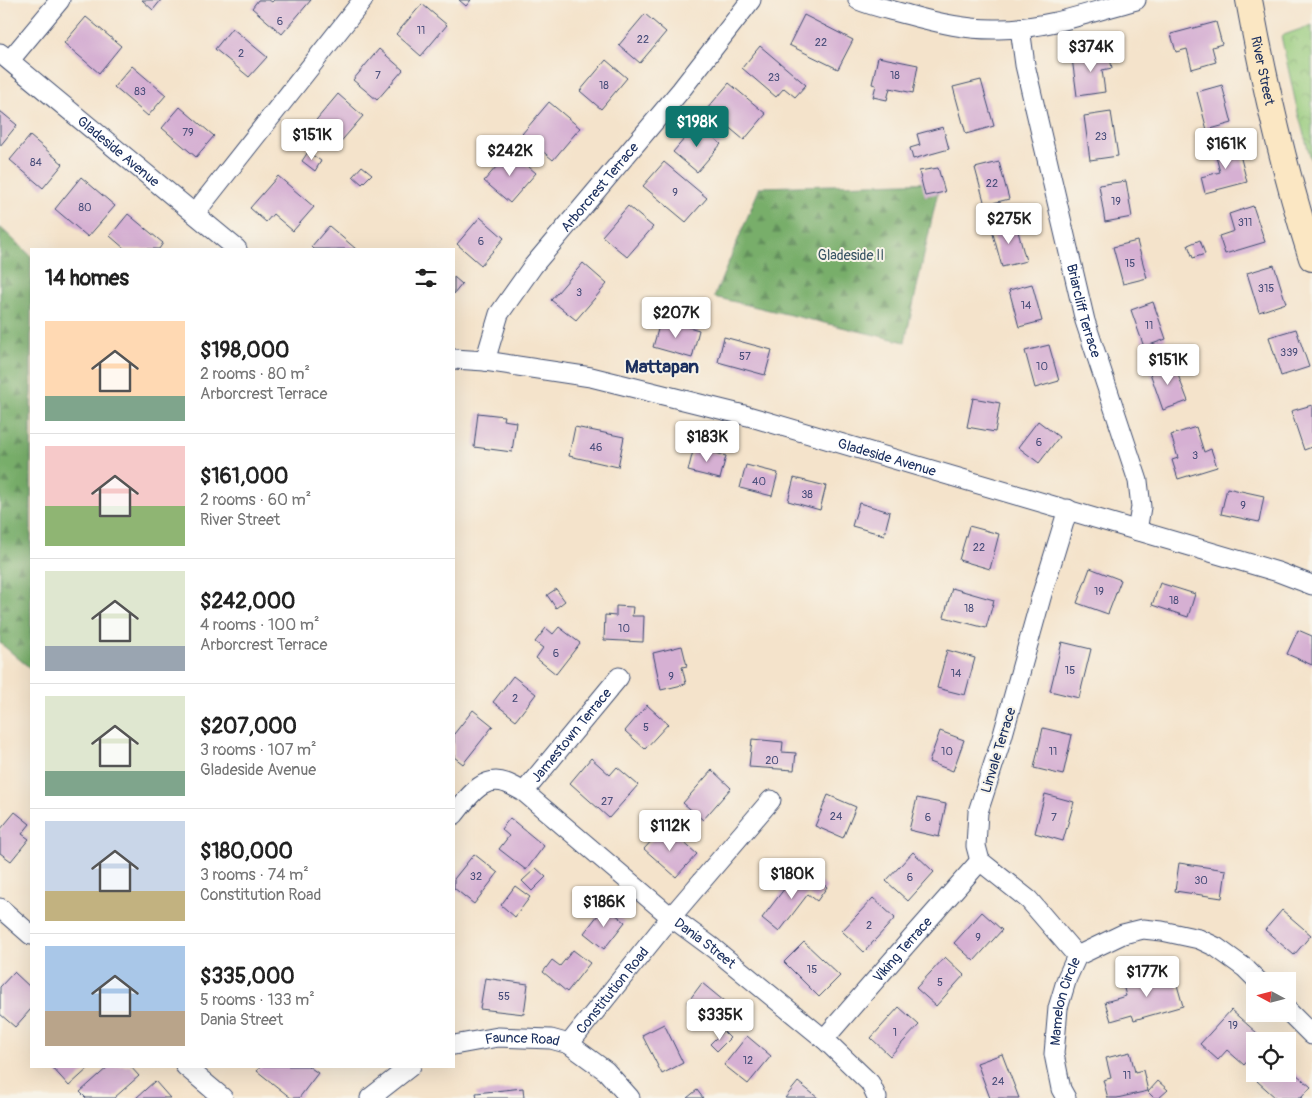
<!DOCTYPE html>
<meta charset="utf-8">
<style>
body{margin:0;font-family:Pangolin,sans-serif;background:#f2f2f2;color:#222;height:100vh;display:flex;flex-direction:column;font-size:19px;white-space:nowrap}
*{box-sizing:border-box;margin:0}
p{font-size:16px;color:#767676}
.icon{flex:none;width:28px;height:28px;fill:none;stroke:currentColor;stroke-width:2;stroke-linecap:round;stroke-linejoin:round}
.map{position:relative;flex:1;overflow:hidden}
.drawer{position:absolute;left:30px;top:248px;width:425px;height:820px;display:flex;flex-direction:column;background:#fff;border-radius:0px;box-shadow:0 5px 20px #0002}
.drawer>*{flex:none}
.needle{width:32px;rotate:277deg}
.tools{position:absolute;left:1246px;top:972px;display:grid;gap:10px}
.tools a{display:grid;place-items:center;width:50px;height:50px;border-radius:0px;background:#fff;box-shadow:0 5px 20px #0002;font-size:25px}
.price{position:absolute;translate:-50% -42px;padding:0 11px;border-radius:5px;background:#fff;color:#222;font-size:16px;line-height:32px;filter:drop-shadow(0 1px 2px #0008)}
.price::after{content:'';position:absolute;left:50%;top:30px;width:15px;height:11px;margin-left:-8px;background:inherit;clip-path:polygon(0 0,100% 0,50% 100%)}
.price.selected{background:#0f766e;color:#fff}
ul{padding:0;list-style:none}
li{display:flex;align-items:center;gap:15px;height:125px;padding:0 15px}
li+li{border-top:1px solid #e0e0e0}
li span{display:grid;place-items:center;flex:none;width:140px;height:100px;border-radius:0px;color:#555}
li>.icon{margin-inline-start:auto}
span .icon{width:60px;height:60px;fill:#fffc;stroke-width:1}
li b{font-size:21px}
h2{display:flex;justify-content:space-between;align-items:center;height:60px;padding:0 15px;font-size:21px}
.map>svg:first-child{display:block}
.forest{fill:url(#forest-firs);stroke:#4a6e64}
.park{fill:url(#park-crowns);stroke:#587c6c}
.building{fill:#d6b0d3}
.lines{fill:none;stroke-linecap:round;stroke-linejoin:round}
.street-casing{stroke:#3c4a6e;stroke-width:21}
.secondary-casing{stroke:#3c4a6e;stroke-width:28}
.street{stroke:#fff;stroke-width:19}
.secondary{stroke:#fbe7c3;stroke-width:26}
.labels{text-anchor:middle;stroke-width:4;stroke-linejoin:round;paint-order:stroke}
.number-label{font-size:11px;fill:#4a4f7b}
.street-label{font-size:14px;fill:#1b2f5e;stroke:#f7f3e8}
.park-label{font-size:14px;fill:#3a5665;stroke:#f7f3e8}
.district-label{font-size:19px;font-weight:bold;fill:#1b2f5e;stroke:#f7f3e8}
</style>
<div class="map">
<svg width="1312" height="1098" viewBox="0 0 1312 1098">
<defs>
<pattern id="forest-firs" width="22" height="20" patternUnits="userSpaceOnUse" patternTransform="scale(1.25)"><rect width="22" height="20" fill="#78ae6b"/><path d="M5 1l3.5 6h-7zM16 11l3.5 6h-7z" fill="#628e5b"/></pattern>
<pattern id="park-crowns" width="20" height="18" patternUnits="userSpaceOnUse" patternTransform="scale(1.25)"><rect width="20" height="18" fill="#96ca7b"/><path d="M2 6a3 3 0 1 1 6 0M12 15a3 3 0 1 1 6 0" fill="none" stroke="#7aa468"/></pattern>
</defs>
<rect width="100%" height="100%" fill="#f7f3e8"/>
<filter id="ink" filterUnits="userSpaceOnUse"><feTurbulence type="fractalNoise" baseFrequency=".02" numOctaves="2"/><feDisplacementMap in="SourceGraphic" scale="10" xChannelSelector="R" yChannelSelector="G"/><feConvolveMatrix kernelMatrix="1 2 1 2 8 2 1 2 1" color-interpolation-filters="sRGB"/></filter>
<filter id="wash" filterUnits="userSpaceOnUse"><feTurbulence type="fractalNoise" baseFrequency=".0096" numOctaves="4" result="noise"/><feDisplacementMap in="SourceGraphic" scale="20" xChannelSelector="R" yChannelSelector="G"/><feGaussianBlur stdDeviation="1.12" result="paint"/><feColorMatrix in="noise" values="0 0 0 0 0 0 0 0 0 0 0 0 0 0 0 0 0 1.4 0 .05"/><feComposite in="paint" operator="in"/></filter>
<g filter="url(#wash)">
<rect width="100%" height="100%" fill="#f4e3cb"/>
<g class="forest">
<path d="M940,182L905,342L714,297L760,187Z"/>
<path d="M0,227L31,256V669L0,643Z"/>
</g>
<path class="park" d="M1312,25V163L1298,113L1281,36Z"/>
<g id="blocks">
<g class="building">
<path d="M142,0H161L153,10Z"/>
<path d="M258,0H269L272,2L274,0H311L282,34L252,8Z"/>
<path d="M459,0H471L466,6Z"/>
<path d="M422,4L447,25L421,56L396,34Z"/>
<path d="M645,14L666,32L640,63L619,45Z"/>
<path d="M804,15L853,40L838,69L789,45Z"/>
<path d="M86,17L121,46L99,73L64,43Z"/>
<path d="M1216,22L1222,44L1212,47L1216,62L1192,69L1187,49L1176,52L1171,34Z"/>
<path d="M232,28L267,57L249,77L215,49Z"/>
<path d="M760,46L806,85L795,97L784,88L776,97L742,68Z"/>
<path d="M379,49L403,70L377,100L353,80Z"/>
<path d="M1109,53L1112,68L1102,70L1105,92L1077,96L1072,58Z"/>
<path d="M878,57L918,65L913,93L890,88L887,100L873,97L876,85L872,84Z"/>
<path d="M606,60L627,78L601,109L580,91Z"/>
<path d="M132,66L166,95L148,116L114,87Z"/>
<path d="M981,80L994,126L966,134L953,87Z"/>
<path d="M729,83L766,114L744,140L707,109Z"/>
<path d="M1222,85L1232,123L1207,130L1197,92Z"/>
<path d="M338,94L363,116L337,146L312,125Z"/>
<path d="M549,102L580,128L553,160L522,134Z"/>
<path d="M180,107L214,136L196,157L162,128Z"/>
<path d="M0,111L17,125L0,146Z"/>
<path d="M1111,112L1118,156L1090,160L1084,116Z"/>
<path d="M697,124L721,144L697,172L673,152Z"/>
<path d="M943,127L949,149L913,159L910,148L920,145L917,134Z"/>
<path d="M30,136L63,164L43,188L10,160Z"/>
<path d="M1237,143L1247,182L1205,193L1201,177L1220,172L1214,149Z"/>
<path d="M510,151L536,173L510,203L484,181Z"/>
<path d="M308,152L321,161L315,171L302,161Z"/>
<path d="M664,162L707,198L686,222L643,186Z"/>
<path d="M999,162L1009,199L985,205L975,168Z"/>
<path d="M362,166L372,174L362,184L353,176Z"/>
<path d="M938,168L945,192L925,196L919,171Z"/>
<path d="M278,176L314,207L293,231L273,214L266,222L250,208Z"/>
<path d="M81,177L115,206L88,237L55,209Z"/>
<path d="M1126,181L1132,217L1105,222L1099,185Z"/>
<path d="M628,206L653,227L627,257L602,236Z"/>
<path d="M1253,206L1265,242L1225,254L1219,236L1234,231L1229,214Z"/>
<path d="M128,214L163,243L159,249H125L110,236Z"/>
<path d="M480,217L504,238L481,265L457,244Z"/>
<path d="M1016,224L1026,261L1002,267L992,230Z"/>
<path d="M329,226L356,249H313L311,247Z"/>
<path d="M1200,240L1205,254L1193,258L1188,245Z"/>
<path d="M1137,241L1147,278L1123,284L1113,247Z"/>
<path d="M583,263L607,284L576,320L551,300Z"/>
<path d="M1274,265L1286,303L1259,312L1247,273Z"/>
<path d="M454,277L462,284L454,294Z"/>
<path d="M1032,284L1042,321L1019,327L1009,290Z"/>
<path d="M1153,302L1166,339L1144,347L1131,310Z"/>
<path d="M661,319L699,330L692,358L653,347Z"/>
<path d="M1296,329L1309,367L1281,376L1269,337Z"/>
<path d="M724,337L772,350L765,375L718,362Z"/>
<path d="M1049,345L1059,381L1035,388L1025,351Z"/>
<path d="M1173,362L1188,401L1163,410L1149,370Z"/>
<path d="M973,398L1000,403L995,432L967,427Z"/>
<path d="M1312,405V447L1304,450L1291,411Z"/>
<path d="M478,413L504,416L503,420L516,422L512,452L474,447Z"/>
<path d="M1038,421L1059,437L1039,463L1018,447Z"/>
<path d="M575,427L624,437L618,467L569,456Z"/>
<path d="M1196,427L1204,452L1211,449L1217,467L1178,479L1172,460L1178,458L1171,435Z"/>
<path d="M694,447L726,456L720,479L688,471Z"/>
<path d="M746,465L778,473L772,496L740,488Z"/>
<path d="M794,478L826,486L820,510L788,501Z"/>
<path d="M1227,488L1264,496L1259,522L1221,514Z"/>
<path d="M859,503L890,512L884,535L852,526Z"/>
<path d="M969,526L999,534L990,569L959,560Z"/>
<path d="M1090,568L1121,580L1108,614L1077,603Z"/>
<path d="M1160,583L1195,594L1188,617L1152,605Z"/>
<path d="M952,588L994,600L986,628L944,617Z"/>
<path d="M556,589L565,601L556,608L547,595Z"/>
<path d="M616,606L633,607L632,616H644L643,642L604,640L605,615L616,616Z"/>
<path d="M559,627L580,643L556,674L536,658L543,648L535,642L546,628L553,634Z"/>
<path d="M1298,630L1312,636V665L1287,654Z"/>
<path d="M1062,642L1091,649L1079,698L1050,691Z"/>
<path d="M682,646L687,666L682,667L686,684L661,690L653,653Z"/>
<path d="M947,650L975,658L965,695L937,688Z"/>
<path d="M513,676L536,694L516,720L493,702Z"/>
<path d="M647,705L668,724L645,749L625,731Z"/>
<path d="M473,710L493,726L463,764L454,757V734Z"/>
<path d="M1043,728L1072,735L1063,775L1034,768Z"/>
<path d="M940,731L964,740L953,771L929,762Z"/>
<path d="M752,739L783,742L782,752L796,753L794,770L749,767Z"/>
<path d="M591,758L610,775L617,767L638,785L609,818L570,783Z"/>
<path d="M712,770L731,788L703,820L683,803Z"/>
<path d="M1045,794L1074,802L1063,841L1035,833Z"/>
<path d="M828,795L856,807L843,838L815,826Z"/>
<path d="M917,798L946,804L939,837L909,830Z"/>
<path d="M15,812L30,824L22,834L29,839L11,861L0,853V830Z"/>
<path d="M510,818L544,846L526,870L499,849L509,836L501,829Z"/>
<path d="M665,826L697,854L676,877L644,849Z"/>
<path d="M913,852L934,872L908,901L886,881Z"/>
<path d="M474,854L498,873L474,904L454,888V879Z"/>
<path d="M1179,863L1226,870L1222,898L1175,891Z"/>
<path d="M536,868L546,877L532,891L522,881Z"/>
<path d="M798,871L816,885L819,881L827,887L817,901L808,894L779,932L762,918Z"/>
<path d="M515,886L530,897L515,917L501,905Z"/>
<path d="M873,898L895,918L864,952L842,931Z"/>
<path d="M605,906L625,922L604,949L584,933Z"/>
<path d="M1282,910L1311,935L1294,955L1265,930Z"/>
<path d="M982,912L1002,930L974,961L954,943Z"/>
<path d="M804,942L840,976L819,997L784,962Z"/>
<path d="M573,950L590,963L567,992L543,972L552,960L560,966Z"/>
<path d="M945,957L964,975L936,1006L916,988Z"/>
<path d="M1173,971L1183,1006L1134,1020L1132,1015L1111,1021L1105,1002L1126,996L1123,985Z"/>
<path d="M14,972L31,988V1009L15,1027L0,1014V987Z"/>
<path d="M485,978L528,984L524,1014L480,1009Z"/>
<path d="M702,983L730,1006L714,1025L687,1003Z"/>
<path d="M899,1007L919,1025L890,1056L871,1038Z"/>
<path d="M1231,1010L1266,1041H1255V1052L1244,1065L1227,1050L1218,1060L1200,1044Z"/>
<path d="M664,1024L683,1063L662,1074L642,1035Z"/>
<path d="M723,1031L730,1038L717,1051L710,1044Z"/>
<path d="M747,1036L771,1056L748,1084L724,1065Z"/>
<path d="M1130,1052L1135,1072L1143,1070L1148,1091L1117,1098H1108L1103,1080L1111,1078L1106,1058Z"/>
<path d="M1002,1054L1019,1098H990L977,1063Z"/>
<path d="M51,1066H91L69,1086Z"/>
<path d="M109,1066H130L139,1076L114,1098H86L80,1092Z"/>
<path d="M261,1066H308L318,1073L299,1098H291L257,1071Z"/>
<path d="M1288,1067L1311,1087L1301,1098H1276L1257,1081L1264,1074H1288Z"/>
<path d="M155,1081L170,1098H136Z"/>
<path d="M1158,1081L1168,1090L1159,1098H1154L1148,1092Z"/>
<path d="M798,1082L818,1098H785Z"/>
<path d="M523,1088L524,1098H477L476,1093Z"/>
<path d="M697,1090L703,1098H687Z"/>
</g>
</g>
</g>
<g filter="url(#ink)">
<use href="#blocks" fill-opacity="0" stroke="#3c4a6e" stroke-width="1"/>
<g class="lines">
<defs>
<g id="street">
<path d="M858,0C874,7 892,10 909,15C938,23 968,30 999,29C1046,29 1091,12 1136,0"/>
<path id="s1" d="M1020,28L1025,65L1085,321L1138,481L1141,507L1137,531"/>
<path id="s2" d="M0,53L237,249"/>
<path d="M10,60L60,0"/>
<path d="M195,213L363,0"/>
<path id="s3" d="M454,359L485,361L591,377L748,416L1278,572L1312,585"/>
<path id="s4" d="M485,361L499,314L533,266L681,90L751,0"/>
<path d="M1068,509L1042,594L1002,738L978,812L976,846L980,861L1029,900L1077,956"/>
<path id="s5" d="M524,792L619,677"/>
<path id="s6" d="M454,815C467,799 482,774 506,783C512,785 518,789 524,792L671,917L713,948L824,1039L870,1083L877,1098"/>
<path d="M0,908L31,935"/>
<path d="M1288,1011L1312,1035"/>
<path id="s7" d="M824,1039L912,938L980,861"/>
<path id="s8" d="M569,1044L671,917L771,800"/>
<path id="s9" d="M454,1045L498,1037L551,1039L569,1044L606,1071L630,1098"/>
<path d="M185,1066L223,1098"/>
<path d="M370,1098L411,1066"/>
<path id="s10" d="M1066,1098L1061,1089L1054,1054L1058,1008L1067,978L1077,956L1123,934L1143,929L1162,931L1199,939L1216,947L1245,968L1258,981"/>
</g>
<g id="secondary">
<path id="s11" d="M1249,0C1265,87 1285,174 1312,258"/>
</g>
</defs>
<use href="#street" class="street-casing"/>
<use href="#secondary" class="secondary-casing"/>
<use href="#street" class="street"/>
<use href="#secondary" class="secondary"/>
</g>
</g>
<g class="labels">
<g class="number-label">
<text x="280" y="25">6</text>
<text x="421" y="34">11</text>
<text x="643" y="43">22</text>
<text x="821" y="46">22</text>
<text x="241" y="57">2</text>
<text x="378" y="79">7</text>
<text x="895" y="79">18</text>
<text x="774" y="81">23</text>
<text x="604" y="89">18</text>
<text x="140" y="95">83</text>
<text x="188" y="136">79</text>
<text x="1101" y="140">23</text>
<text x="36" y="166">84</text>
<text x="992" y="187">22</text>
<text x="675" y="196">9</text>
<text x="1116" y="205">19</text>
<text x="85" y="211">80</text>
<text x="1245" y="226">311</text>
<text x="481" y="245">6</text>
<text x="1130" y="267">15</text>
<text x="1266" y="292">315</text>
<text x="579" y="296">3</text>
<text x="1026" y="309">14</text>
<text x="1149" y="329">11</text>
<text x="1289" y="356">339</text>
<text x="745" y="360">57</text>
<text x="1042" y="370">10</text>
<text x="1039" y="446">6</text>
<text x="596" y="451">46</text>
<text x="1195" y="459">3</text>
<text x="759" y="485">40</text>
<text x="807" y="498">38</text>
<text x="1243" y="509">9</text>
<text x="979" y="551">22</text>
<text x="1099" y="595">19</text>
<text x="1174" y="604">18</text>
<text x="969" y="612">18</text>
<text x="624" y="632">10</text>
<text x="556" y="657">6</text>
<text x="1070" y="674">15</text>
<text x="956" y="677">14</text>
<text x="671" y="680">9</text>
<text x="515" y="702">2</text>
<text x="646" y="731">5</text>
<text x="947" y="755">10</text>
<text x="1053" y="755">11</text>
<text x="772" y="764">20</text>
<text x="607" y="805">27</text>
<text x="836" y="820">24</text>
<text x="928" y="821">6</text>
<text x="1054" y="821">7</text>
<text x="476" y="880">32</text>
<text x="910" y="881">6</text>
<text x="1201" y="884">30</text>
<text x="869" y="929">2</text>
<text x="978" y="941">9</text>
<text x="812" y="973">15</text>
<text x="940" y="986">5</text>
<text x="504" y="1000">55</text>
<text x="1233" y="1029">19</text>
<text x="895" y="1036">1</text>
<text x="748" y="1064">12</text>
<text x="1127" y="1079">11</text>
<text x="998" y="1085">24</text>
</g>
<g class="street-label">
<text dy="5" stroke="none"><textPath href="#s11" startOffset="72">River Street</textPath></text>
<text dy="5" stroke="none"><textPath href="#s2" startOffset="154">Gladeside Avenue</textPath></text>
<text dy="5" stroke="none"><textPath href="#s4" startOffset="211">Arborcrest Terrace</textPath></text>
<text dy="5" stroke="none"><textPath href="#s1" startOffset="290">Briarcliff Terrace</textPath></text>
<text dy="5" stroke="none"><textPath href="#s3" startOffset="445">Gladeside Avenue</textPath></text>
<text dy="5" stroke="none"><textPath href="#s5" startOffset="74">Jamestown Terrace</textPath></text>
<text transform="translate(998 750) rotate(-73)" y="5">Linvale Terrace</text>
<text dy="5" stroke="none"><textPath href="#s6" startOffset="322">Dania Street</textPath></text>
<text dy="5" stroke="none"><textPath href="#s7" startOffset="119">Viking Terrace</textPath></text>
<text dy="5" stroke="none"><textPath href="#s8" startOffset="69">Constitution Road</textPath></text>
<text dy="5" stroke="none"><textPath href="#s10" startOffset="100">Mamelon Circle</textPath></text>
<text dy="5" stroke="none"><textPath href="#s9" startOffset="69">Faunce Road</textPath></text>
</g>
<g class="park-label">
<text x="851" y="260">Gladeside II</text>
</g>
<g class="district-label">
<text x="662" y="373">Mattapan</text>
</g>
</g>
</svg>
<div class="tools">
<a><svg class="needle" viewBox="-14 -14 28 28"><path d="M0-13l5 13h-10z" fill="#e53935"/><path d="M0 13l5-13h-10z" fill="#767676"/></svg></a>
<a><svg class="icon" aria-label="locate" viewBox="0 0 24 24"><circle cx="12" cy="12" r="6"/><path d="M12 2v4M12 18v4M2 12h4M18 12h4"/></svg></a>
</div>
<b class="price" style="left:1091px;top:73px">$374K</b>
<b class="price selected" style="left:697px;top:148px">$198K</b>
<b class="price" style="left:312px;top:161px">$151K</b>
<b class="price" style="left:1226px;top:170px">$161K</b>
<b class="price" style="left:510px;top:177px">$242K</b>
<b class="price" style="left:1009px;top:245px">$275K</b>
<b class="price" style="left:676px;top:339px">$207K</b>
<b class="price" style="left:1168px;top:386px">$151K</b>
<b class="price" style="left:707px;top:463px">$183K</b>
<b class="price" style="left:670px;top:852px">$112K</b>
<b class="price" style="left:792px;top:900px">$180K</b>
<b class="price" style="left:604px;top:928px">$186K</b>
<b class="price" style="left:1147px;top:998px">$177K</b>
<b class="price" style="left:720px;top:1041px">$335K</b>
<section class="drawer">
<h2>14 homes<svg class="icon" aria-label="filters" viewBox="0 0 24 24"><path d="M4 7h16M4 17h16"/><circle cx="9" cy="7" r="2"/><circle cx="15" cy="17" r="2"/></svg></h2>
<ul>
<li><span style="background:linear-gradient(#ffd9b3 75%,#7fa58c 0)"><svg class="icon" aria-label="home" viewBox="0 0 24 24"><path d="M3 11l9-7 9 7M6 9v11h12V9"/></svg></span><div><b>$198,000</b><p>2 rooms · 80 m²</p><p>Arborcrest Terrace</p></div></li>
<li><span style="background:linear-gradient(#f6c9c9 60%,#8fb573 0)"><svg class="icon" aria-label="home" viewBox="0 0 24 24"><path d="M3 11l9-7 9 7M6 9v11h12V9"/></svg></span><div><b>$161,000</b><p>2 rooms · 60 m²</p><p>River Street</p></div></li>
<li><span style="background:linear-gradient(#dfe7d0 75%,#9aa5b1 0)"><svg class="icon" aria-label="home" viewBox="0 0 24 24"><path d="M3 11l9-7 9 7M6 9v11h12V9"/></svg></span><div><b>$242,000</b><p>4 rooms · 100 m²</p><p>Arborcrest Terrace</p></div></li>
<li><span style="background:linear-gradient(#dfe7d0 75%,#7fa58c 0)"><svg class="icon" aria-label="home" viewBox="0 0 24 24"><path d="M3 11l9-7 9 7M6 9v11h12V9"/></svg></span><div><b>$207,000</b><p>3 rooms · 107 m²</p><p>Gladeside Avenue</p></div></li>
<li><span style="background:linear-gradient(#c9d6e8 70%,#c2b280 0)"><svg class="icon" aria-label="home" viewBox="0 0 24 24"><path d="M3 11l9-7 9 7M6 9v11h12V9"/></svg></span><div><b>$180,000</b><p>3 rooms · 74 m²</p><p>Constitution Road</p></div></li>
<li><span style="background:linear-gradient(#a9c7e8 65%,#b9a48a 0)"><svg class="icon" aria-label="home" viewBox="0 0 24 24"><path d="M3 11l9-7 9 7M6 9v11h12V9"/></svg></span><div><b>$335,000</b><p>5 rooms · 133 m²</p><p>Dania Street</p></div></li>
</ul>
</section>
</div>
